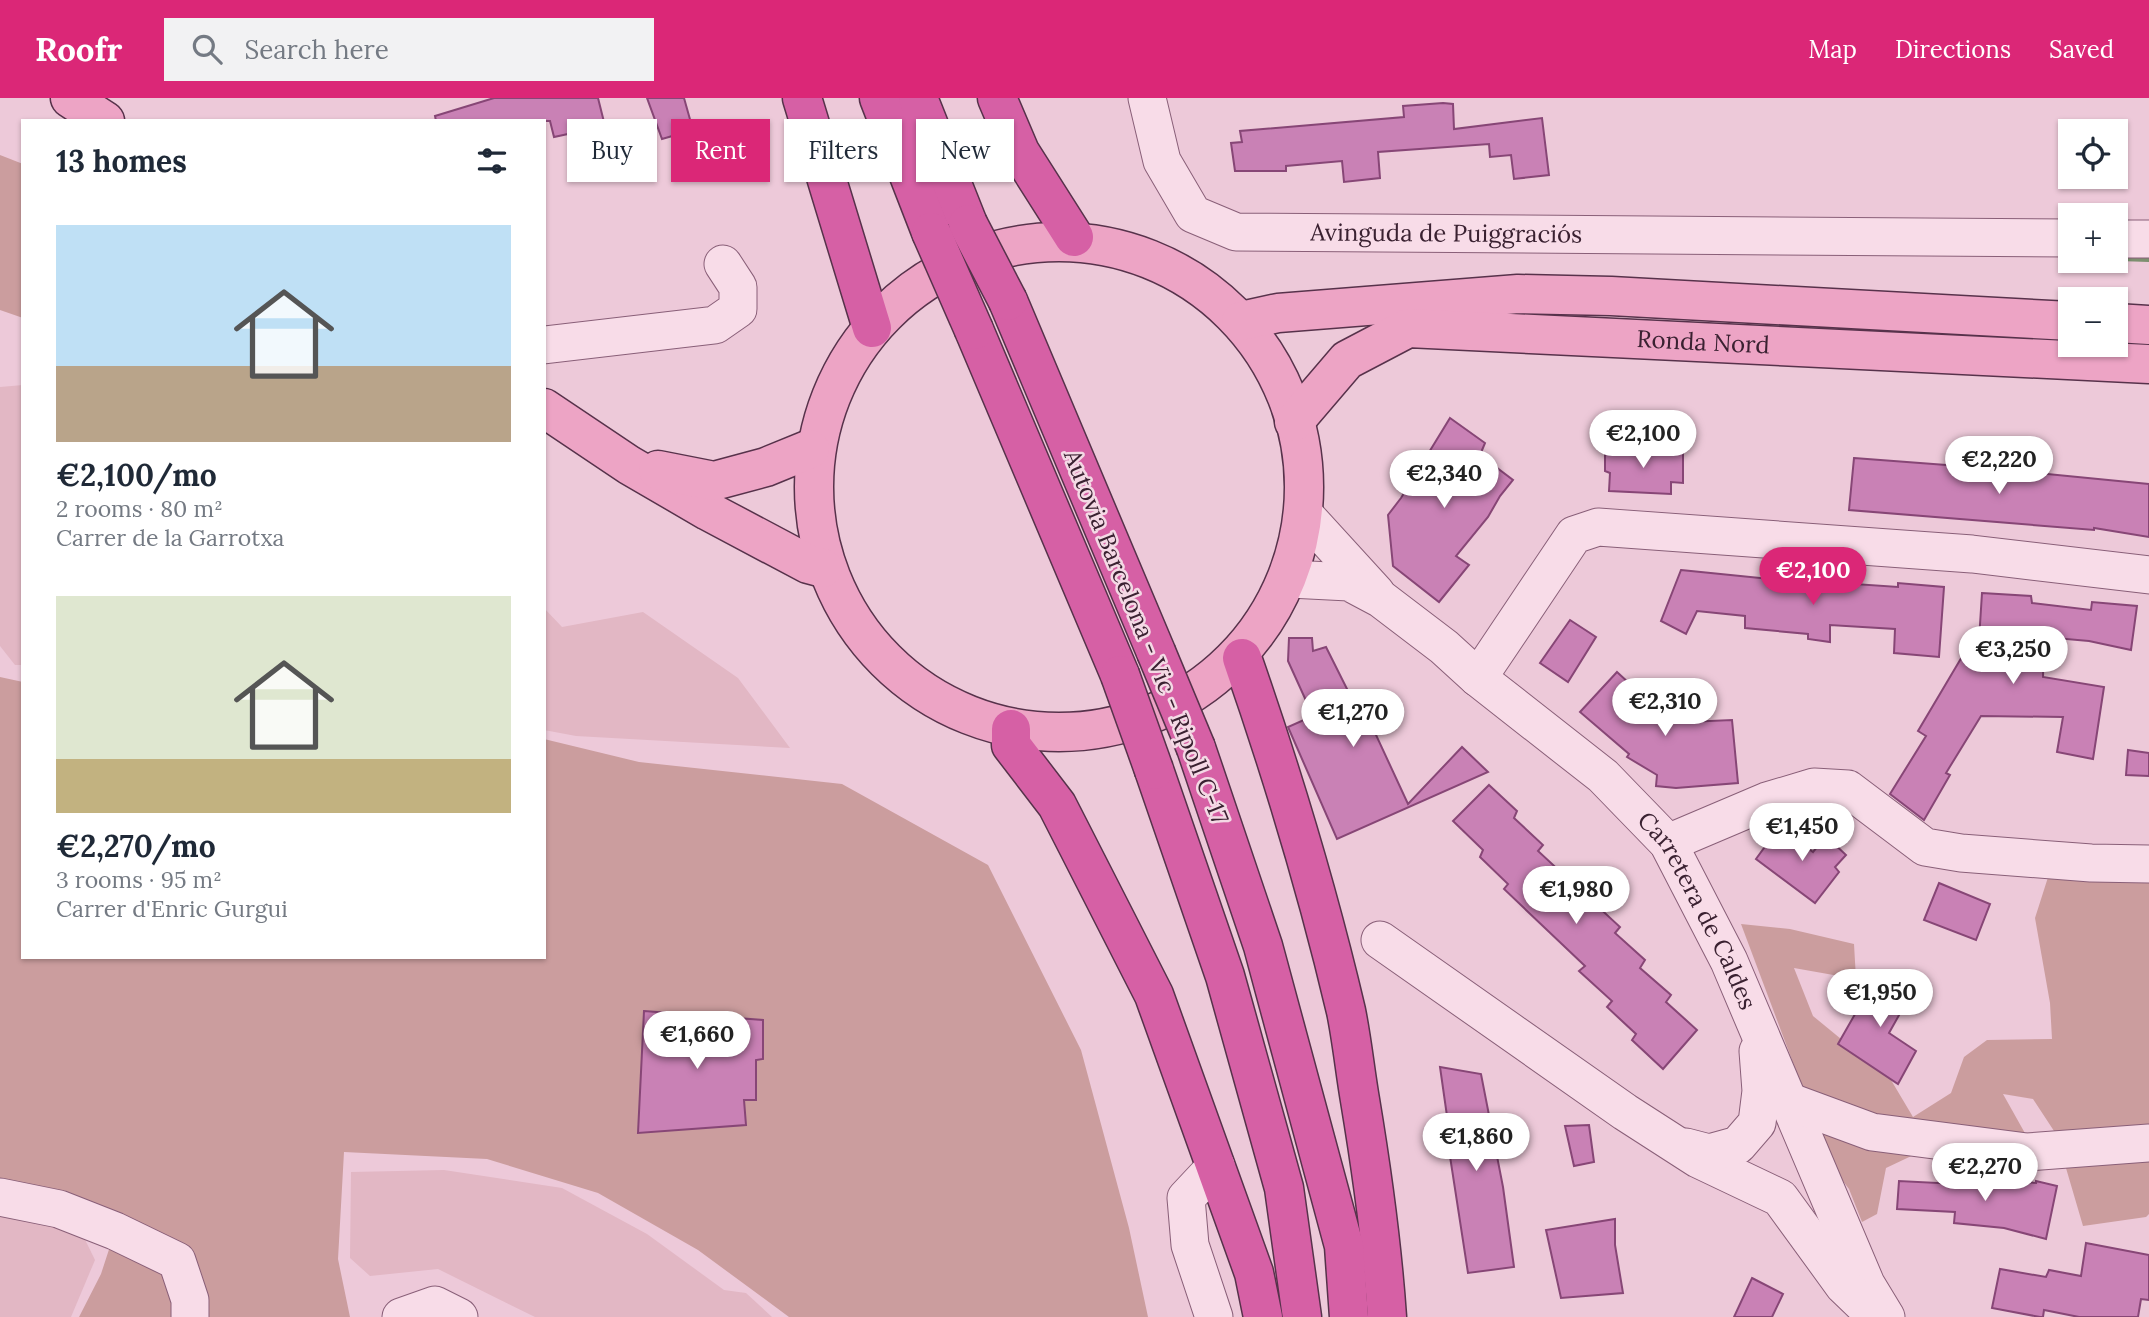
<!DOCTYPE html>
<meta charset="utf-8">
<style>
body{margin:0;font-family:Lora,serif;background:#f2f2f3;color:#1f2937;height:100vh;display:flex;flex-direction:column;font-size:26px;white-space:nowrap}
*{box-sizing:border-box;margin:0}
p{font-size:23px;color:#747a83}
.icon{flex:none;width:38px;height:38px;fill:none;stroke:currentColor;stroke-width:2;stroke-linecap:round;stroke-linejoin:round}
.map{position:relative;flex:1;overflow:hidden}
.drawer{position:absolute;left:21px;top:21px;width:525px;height:840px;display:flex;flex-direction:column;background:#fff;border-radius:0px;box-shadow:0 2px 5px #0004}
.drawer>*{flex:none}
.banner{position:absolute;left:567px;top:21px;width:665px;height:63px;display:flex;gap:14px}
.tools{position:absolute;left:2058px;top:21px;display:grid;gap:14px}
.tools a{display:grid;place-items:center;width:70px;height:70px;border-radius:0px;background:#fff;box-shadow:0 2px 5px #0004;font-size:35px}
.price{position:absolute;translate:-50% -60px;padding:0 16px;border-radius:24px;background:#fff;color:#222;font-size:23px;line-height:46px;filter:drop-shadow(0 2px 4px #0008)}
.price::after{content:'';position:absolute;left:50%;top:42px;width:21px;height:16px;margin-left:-10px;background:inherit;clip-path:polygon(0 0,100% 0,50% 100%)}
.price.on{background:#db2777;color:#fff}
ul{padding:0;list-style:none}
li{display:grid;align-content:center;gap:14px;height:371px;padding:0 35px}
li span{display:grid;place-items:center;height:217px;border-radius:0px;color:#555}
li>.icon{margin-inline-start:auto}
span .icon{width:126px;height:126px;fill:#fffc;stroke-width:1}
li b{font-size:30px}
h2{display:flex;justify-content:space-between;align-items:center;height:84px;padding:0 35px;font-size:30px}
.pill{padding:0 24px;border-radius:0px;background:#fff;box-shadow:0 2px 5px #0004;font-size:24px;line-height:63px}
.pill.on{background:#db2777;color:#fff}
header{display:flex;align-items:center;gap:42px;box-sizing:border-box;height:98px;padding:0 35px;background:#db2777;color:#fff}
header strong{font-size:33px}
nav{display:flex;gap:38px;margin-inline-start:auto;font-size:24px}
.search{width:490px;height:63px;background:#f2f2f3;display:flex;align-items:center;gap:18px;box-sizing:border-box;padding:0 24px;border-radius:0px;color:#747a83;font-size:26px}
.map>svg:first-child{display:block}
.farmland{fill:#e2b7c4}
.green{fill:#cb9d9e}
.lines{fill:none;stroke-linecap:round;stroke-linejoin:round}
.stream{stroke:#7d9070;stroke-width:8}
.building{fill:#c981b5;stroke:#874676;stroke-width:2}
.minor-casing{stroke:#895f78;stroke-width:39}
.major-casing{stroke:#57324b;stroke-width:41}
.highway-casing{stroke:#57324b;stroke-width:41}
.minor{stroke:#f8dce8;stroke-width:37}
.major{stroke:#eda4c5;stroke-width:38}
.highway{stroke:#d660a5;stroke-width:38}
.highway-bridge-casing{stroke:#57324b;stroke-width:41;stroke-linecap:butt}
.highway-bridge{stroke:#d660a5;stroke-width:38}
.labels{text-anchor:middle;stroke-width:5;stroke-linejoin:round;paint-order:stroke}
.street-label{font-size:24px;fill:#3a2131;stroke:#f4d9e5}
</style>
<header>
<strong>Roofr</strong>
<div class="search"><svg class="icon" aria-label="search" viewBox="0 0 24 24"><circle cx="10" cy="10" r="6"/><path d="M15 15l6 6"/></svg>Search here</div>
<nav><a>Map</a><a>Directions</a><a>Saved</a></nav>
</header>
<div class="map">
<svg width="2149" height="1219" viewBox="0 0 2149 1219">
<rect width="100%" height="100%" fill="#edc9d9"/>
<g class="farmland">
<path d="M23,287V567H15L0,548V289Z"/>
<path d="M544,510L562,529L643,514L738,580L790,650L576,638L544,632Z"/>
<path d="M444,1072L562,1090L647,1136L724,1192L746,1195L772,1219H535L438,1171L370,1178L350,1160L351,1074Z"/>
<path d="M0,1099L73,1117L95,1162L71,1219H0Z"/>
</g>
<g class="green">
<path d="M0,57L23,66V220L0,212Z"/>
<path d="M0,579L23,584V859H544V641L639,664L842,686L988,767L1081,952L1129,1130L1148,1219H789L698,1152L598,1095L487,1061L344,1054L338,1161L350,1219H79L101,1176L115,1133L0,1102Z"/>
<path d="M2149,768V1116L2146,1119L2083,1128L2056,1036L2033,1001L2003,996L2026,1037L2003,1077L1944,1068L1924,1052L1886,1070L1877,1116L1862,1124L1849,1091L1820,1053L1798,978L1741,826L1790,831L1854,846L1856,881L1794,870L1813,918L1891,982L1913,1019L1951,995L1964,959L1987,942L2052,941L2050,905L2035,820L2050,773Z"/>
</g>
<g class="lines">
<path class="stream" d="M2119,159L2149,160"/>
</g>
<g class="building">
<path d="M494,0H598L605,28L554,39L550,23H436L435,18Z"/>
<path d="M647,0H684L693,32L662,41Z"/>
<path d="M1443,5L1453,6L1454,31L1542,20L1549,77L1514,81L1511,57L1490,59L1489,46L1378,54L1380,80L1344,84L1342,63L1286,68V73H1235L1231,45L1242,44L1240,33L1404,19L1403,8Z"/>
<path d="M1450,320L1485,345L1480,357L1513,382L1500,398L1488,419L1456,458L1469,467L1439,504L1393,468L1388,417L1401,400Z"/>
<path d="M1605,348L1683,355V385L1671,384V396L1609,393L1610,375L1605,373Z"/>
<path d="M1854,360L1986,370L2149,386V439L2094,430V432L1849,412Z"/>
<path d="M1681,472L1811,485V483L1898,489V485L1944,489L1939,559L1894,555L1895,531L1830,527V544L1808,541V536L1745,530V518L1697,513L1686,536L1661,523Z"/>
<path d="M1982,495L2031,498L2032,505L2091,512L2092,504L2137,508L2131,552L2089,543L2044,539L2043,579L2104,589L2093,661L2057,654L2063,619L1981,618L1946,675L1950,677L1924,722L1890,696L1926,638L1918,633L1963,557L1978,558Z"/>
<path d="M1570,522L1596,539L1568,584L1540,565Z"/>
<path d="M1289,540H1312L1313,553L1326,549L1352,601L1358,598L1408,706L1462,649L1488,674L1337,741L1288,629L1313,618L1288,563Z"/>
<path d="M1617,574L1656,610L1659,606L1687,624L1732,622L1738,685L1676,690L1656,688L1657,677L1627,659L1629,656L1580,614Z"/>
<path d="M2128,652L2149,655V678L2126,677Z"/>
<path d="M1489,687L1517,713L1514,720L1543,747L1538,753L1620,829L1615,835L1645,862L1640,870L1671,897L1666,904L1697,932L1663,971L1632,942L1636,936L1607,909L1612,903L1579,873L1585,868L1504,791L1508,786L1480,759L1483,752L1453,723Z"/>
<path d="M1780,728L1813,754L1826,738L1846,757L1835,769L1839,774L1815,805L1756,761Z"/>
<path d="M1939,785L1990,806L1976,842L1924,822Z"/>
<path d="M1879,874L1912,894L1889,935L1916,953L1898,986L1838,946Z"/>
<path d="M644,913L763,922V961L756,962V1002H744L746,1027L638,1035Z"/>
<path d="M1440,969L1481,976L1503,1089L1514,1169L1468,1175L1447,1039H1450Z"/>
<path d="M1589,1027L1594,1064L1574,1068L1565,1028Z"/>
<path d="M1958,1078L2036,1085V1083L2057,1088L2046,1141L2004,1130L1954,1125L1955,1114L1897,1111L1899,1083L1957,1086Z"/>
<path d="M1615,1121V1147L1623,1195L1561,1200L1546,1132Z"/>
<path d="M2086,1145L2149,1157V1202L2141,1201L2138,1219H2079L2044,1212L2043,1219H2040L1992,1210L2000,1171L2046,1179L2049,1172L2081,1178Z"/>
<path d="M1752,1180L1783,1196L1772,1219H1734Z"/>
</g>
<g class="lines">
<defs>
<g id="minor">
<path id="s1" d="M1147,0L1162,63L1193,116L1236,134L2070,140"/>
<path d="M2116,141H2149"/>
<path d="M544,247L715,227L738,211V189L723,166"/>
<path d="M1303,415L1376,495"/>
<path id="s2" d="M1290,481L1349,484L1381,501L1444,549L1478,580L1603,678L1668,745L1729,863L1866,1186L1886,1219"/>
<path d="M1478,580L1574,437L1598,429L1972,456L2149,477"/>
<path d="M1668,745L1767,703L1814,689L1848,691L1925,749L1961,755L2091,765L2149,766"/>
<path d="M1380,842L1625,1014L1698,1061L1780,1100L1844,1188L1868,1211"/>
<path d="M1788,1003L1872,1034L2027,1054L2149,1045"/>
<path d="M1686,1049L1709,1055L1738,1047L1757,1025L1761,993L1758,953"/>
<path d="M0,1099L59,1111L115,1133L177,1163L190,1202V1219"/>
<path d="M401,1219L435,1207L459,1219"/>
<path d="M1214,1219L1190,1147L1186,1100L1216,1068"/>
</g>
<g id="major">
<path d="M70,0L105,23"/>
<circle cx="1059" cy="389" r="245"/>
<path d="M1241,223L1278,215L1518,196L1611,198L2070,223"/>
<path d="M2116,225L2149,227"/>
<path d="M544,310L629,367L708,413L808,466L823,470"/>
<path id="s3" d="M1294,324L1347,262L1408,230L2149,266"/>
<path d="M658,372L714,383L766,369L810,351"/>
</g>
<g id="highway">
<path d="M802,0L872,230"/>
<path d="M879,0L931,134"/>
<path d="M918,0L968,126"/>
<path d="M997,0L1020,54L1074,139"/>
<path d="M1008,203L1156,554"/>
<path d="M974,232L1120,577"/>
<path d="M1242,560C1282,675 1318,794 1346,913C1352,942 1355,973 1360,1002C1372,1074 1382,1146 1387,1219"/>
<path d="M1011,631V647L1057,707L1154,897L1254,1175L1263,1219"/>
<path d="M1196,650L1263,848L1344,1148L1349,1219"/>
<path d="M1154,672L1225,878L1284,1090L1302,1219"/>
</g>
</defs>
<use href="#minor" class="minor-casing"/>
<use href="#major" class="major-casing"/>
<use href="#highway" class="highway-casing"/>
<use href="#minor" class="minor"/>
<use href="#major" class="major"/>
<use href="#highway" class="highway"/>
<defs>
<g id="highway-bridge">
<path d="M968,126L1008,203"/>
<path d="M931,134L974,232"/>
<path d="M1156,554L1196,650"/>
<path d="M1120,577L1154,672"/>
</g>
</defs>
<use href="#highway-bridge" class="highway-bridge-casing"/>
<use href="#highway-bridge" class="highway-bridge"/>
</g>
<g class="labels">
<g class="street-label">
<text dy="8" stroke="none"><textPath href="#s1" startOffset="383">Avinguda de Puiggraciós</textPath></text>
<text dy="8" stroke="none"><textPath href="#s3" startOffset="446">Ronda Nord</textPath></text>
<text transform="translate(1146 539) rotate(68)" y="8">Autovia Barcelona - Vic - Ripoll C-17</text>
<text dy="8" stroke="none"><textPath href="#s2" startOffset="546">Carretera de Caldes</textPath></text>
</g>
</g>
</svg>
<div class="tools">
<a><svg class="icon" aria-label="locate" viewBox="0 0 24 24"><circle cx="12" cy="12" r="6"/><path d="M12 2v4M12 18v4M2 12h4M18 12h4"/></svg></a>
<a>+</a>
<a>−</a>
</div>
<b class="price" style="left:1643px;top:372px">€2,100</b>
<b class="price" style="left:1999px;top:398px">€2,220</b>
<b class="price" style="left:1444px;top:412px">€2,340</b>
<b class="price on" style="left:1813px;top:509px">€2,100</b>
<b class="price" style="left:2013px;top:588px">€3,250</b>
<b class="price" style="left:1665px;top:640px">€2,310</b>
<b class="price" style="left:1353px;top:651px">€1,270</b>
<b class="price" style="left:1802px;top:765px">€1,450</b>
<b class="price" style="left:1576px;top:828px">€1,980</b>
<b class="price" style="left:1880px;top:931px">€1,950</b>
<b class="price" style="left:697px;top:973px">€1,660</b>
<b class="price" style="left:1476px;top:1075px">€1,860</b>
<b class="price" style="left:1985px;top:1105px">€2,270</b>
<div class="banner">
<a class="pill">Buy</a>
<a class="pill on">Rent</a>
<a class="pill">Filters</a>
<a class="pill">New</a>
</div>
<section class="drawer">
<h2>13 homes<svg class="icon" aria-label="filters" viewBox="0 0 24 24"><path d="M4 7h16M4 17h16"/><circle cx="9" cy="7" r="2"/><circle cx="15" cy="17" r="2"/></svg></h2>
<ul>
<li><span style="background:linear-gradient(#bfe0f5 65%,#b9a48a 0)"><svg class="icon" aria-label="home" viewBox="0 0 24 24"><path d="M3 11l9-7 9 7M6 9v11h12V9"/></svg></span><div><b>€2,100/mo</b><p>2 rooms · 80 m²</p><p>Carrer de la Garrotxa</p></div></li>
<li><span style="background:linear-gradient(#dfe7d0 75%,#c2b280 0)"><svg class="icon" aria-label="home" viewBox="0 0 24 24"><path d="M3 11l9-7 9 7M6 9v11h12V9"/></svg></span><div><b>€2,270/mo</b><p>3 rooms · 95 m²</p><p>Carrer d'Enric Gurgui</p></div></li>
</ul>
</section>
</div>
